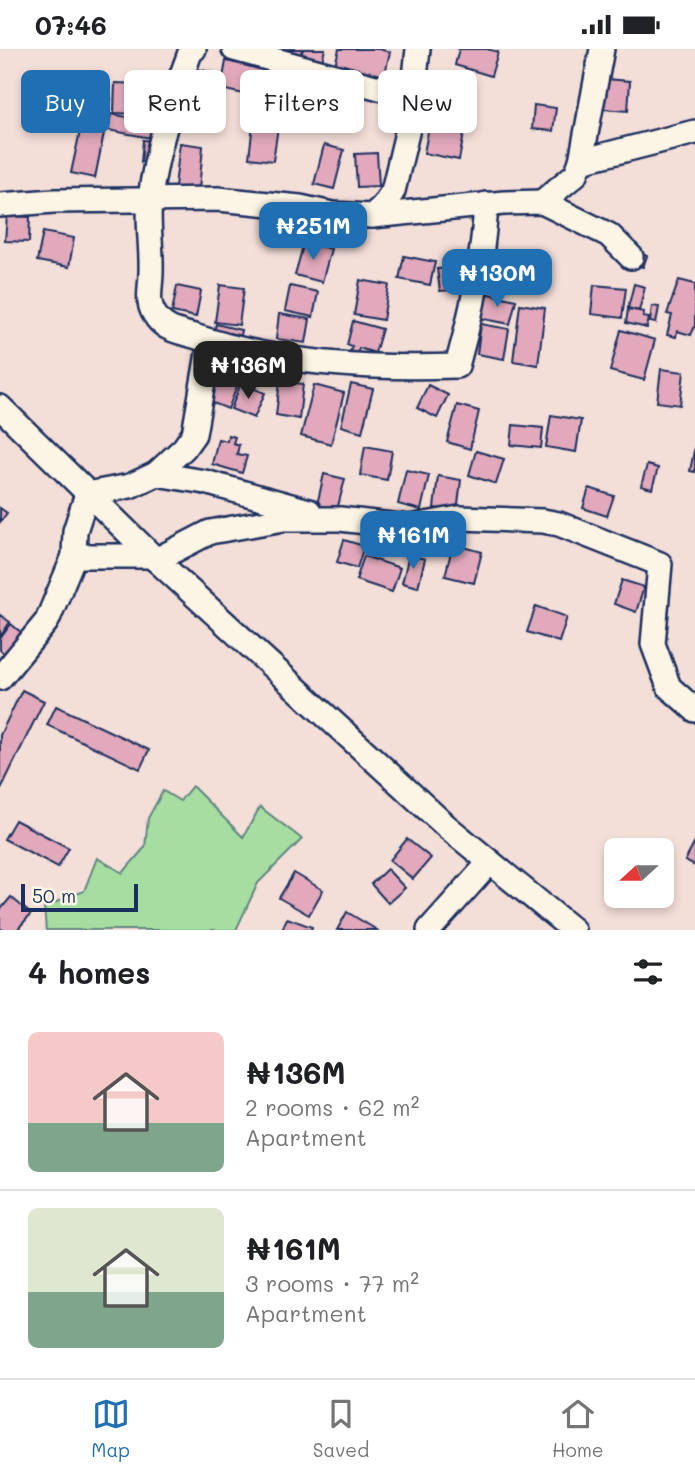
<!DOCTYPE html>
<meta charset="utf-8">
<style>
body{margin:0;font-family:Mali,sans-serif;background:#f6f6f6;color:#202124;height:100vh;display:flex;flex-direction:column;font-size:26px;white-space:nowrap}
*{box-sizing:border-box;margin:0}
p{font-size:23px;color:#757577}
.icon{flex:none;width:38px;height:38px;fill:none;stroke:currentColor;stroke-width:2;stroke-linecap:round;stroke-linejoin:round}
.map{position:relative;height:881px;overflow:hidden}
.side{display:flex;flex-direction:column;background:#fff;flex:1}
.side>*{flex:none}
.hud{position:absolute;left:21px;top:21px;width:654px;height:63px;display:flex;gap:14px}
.needle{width:46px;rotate:249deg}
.buttons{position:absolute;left:604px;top:789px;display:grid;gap:14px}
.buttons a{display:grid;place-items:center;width:70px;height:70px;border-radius:10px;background:#fff;box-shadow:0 4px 10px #0003;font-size:35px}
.scale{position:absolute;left:21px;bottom:18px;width:117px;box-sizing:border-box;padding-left:7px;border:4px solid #1b2f5e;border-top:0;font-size:19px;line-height:24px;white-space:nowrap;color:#1b2f5e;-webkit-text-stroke:5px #fcf5e5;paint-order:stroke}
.price{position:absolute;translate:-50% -60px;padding:0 16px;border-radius:14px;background:#1f6fb2;color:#fff;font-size:23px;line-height:46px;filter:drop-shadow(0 2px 4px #0008)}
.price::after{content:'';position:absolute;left:50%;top:42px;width:21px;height:16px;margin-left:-10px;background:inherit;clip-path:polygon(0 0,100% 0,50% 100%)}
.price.selected{background:#222;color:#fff}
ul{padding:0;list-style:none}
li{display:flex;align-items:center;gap:21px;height:175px;padding:0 28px}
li+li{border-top:2px solid #e0e0e0}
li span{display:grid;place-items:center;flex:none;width:196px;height:140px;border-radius:10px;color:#555}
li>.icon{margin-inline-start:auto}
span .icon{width:84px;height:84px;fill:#fffc;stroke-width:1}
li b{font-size:30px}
h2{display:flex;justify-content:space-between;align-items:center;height:84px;padding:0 28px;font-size:30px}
.tag{padding:0 24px;border-radius:10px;background:#fff;box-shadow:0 4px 10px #0003;font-size:24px;line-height:63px}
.tag.selected{background:#1f6fb2;color:#fff}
.status{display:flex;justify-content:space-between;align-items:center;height:49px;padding:0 35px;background:#fff;direction:ltr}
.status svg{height:19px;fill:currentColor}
.tabs{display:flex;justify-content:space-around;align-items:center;height:98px;border-top:2px solid #e0e0e0;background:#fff;font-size:19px;color:#757577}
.tabs a{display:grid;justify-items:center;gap:4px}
.tabs .selected{color:#1f6fb2}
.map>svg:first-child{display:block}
.green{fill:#a6dea2;stroke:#608680;stroke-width:2}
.building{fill:#e1a9bb;stroke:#1b2f5e;stroke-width:2}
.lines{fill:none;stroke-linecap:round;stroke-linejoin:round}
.minor-casing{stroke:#1b2f5e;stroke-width:28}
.minor{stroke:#fcf5e5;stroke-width:23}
</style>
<div class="status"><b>07:46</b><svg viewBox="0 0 49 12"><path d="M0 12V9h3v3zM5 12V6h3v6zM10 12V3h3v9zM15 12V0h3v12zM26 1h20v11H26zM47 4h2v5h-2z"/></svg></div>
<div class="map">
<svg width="695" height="881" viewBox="0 0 695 881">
<rect width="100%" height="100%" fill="#f4ded8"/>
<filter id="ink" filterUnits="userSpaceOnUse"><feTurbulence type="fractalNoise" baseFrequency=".0143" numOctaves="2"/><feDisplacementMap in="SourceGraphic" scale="14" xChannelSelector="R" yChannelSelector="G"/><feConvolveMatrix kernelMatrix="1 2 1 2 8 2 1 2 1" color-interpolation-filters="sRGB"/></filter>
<g filter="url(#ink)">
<path class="green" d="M192,737L243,788L260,758L302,790L258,834L236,881H46L44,858L84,842L97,809L123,824L145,798L148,769L163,742L180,752Z"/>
<g class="building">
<path d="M277,0H302L301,5Z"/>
<path d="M303,0H325L322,12L301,7Z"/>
<path d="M339,0H379L390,3L384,29L335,16Z"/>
<path d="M459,0H487L498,3L491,27L455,16Z"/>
<path d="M226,12L263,20L257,48L221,40Z"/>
<path d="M193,19L223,26L218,50L188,43Z"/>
<path d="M605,30L630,32L628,62L603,60Z"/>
<path d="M115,34L140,35L139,65L114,64Z"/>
<path d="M449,35L469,38L467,51L447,48Z"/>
<path d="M88,45L111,49L95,129L71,124Z"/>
<path d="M435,46L470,53L459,111L424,104Z"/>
<path d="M534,56L556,59L553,82L532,80Z"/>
<path d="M111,65L154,73L151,89L108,81Z"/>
<path d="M253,75L278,78L273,112L249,109Z"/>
<path d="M143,91L154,92L153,114L141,113Z"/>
<path d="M180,94L203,97L199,141L175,138Z"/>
<path d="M324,96L344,101L334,140L314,135Z"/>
<path d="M377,104L379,137L357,138L355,105Z"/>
<path d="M7,167L30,168L29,193L5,192Z"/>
<path d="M43,183L74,189L69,218L37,212Z"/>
<path d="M304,193L331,200L322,233L295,226Z"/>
<path d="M640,204L647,207L643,218L636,216Z"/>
<path d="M404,207L435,213L430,236L399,230Z"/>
<path d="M464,218L466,240L440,242L437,220Z"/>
<path d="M360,231L389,236L383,271L354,266Z"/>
<path d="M679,231L695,235V277L691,286L677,282L676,288L667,286L672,266L667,265Z"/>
<path d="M634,235L645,238L639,262L628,259Z"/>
<path d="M220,236L244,239L239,276L215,273Z"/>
<path d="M594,236L626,239L622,269L591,265Z"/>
<path d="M177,237L201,242L196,268L172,263Z"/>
<path d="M290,237L318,243L313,268L285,262Z"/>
<path d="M484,244L516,251L510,275L479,269Z"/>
<path d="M520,255L545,259L538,316L513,312Z"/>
<path d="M652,257L659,258L656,274L650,273Z"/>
<path d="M628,260L644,263L643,268L649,269L647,279L626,274Z"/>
<path d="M279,265L310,270L306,294L276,290Z"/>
<path d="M353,272L382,280L375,304L359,299L356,308L349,306L352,297L347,296Z"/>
<path d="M216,275L241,281L239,293L213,287Z"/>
<path d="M481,275L509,280L504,310L477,305Z"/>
<path d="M621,281L655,291L644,331L610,322Z"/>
<path d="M220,316L242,325L228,360L206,351Z"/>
<path d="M661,320L684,323L680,356L657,353Z"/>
<path d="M280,332L303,335L299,370L276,366Z"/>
<path d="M241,334L265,344L254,369L231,360Z"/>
<path d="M351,335L373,340L362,383L341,377Z"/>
<path d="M314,336L344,344L331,395L301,387Z"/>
<path d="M428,336L448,346L437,369L417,359Z"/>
<path d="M457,356L479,362L470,400L447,393Z"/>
<path d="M551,366L581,371L576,403L546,398Z"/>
<path d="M513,376L543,379L541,399L511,396Z"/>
<path d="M228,386L235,388L233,394L239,396L237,405L247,407L242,424L212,415L218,390L227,392Z"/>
<path d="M365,397L392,402L387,431L360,426Z"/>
<path d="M695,397V423L690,422Z"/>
<path d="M476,402L504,410L496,435L469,426Z"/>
<path d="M647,416L658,419L652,440L641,437Z"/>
<path d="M406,421L429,426L421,461L398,455Z"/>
<path d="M324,425L345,430L337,461L317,456Z"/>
<path d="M438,427L461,431L457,463L434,459Z"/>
<path d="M589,439L614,447L607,467L583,459Z"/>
<path d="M0,459L7,464L0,473Z"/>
<path d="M344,491L364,497L357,519L337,513Z"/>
<path d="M453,495L482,503L474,534L445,527Z"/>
<path d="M409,506L425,510L418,538L402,534Z"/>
<path d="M364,507L400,519L392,543L356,531Z"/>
<path d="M622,531L644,538L636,563L614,555Z"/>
<path d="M536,557L567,568L559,593L527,583Z"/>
<path d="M0,566L10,573L0,588Z"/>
<path d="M11,575L23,585L7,607L0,601V590Z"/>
<path d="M22,641L44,652L0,742V686Z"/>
<path d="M56,657L149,701L140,720L47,676Z"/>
<path d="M15,771L69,799L58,818L4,790Z"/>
<path d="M407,790L431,809L413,830L390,811Z"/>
<path d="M695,793V817L685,812Z"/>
<path d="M387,820L405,839L388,854L371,835Z"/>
<path d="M294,824L323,841L309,866L279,849Z"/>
<path d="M11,848L31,865L17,881H2L0,879V861Z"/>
<path d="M347,863L377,881H337Z"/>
<path d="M287,869L312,878L311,881H282Z"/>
</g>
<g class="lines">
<defs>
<g id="minor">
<path d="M194,0L191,1C173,49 157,97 150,149C147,173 152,199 151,223C151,240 145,254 157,269C166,281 180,283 194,287C278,315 369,320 457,317C472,264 483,210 486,155"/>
<path d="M234,0L398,44L412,52"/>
<path d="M581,112L695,83"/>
<path d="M542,153L576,125L581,112L602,0"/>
<path d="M0,156L54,152L218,150L300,158L332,165L372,167L383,157L393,142L411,67L418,0"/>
<path d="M372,167L504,154L542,153L609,186L631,208"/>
<path d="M0,358L152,507L446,777L573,881"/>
<path d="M156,425L184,399L194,385L210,293"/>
<path d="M74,507H152"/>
<path d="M156,511L210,483L284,470H340L409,478L459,469L543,472L559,475L660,515L653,595L669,638L695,661"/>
<path d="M0,629L47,572L74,507L75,482L87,445L130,437L156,425L205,433L309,462"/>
<path d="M429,881L490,813"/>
</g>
</defs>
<use href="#minor" class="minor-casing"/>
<use href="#minor" class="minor"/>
</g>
</g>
</svg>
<div class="buttons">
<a><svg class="needle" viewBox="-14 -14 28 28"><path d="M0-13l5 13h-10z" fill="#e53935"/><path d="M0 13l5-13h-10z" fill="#757577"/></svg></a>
</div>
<div class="scale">50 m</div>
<b class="price" style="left:313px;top:213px">₦251M</b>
<b class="price" style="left:497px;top:260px">₦130M</b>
<b class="price selected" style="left:248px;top:352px">₦136M</b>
<b class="price" style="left:413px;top:522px">₦161M</b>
<div class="hud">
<a class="tag selected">Buy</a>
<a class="tag">Rent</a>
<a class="tag">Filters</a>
<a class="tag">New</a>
</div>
</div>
<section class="side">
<h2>4 homes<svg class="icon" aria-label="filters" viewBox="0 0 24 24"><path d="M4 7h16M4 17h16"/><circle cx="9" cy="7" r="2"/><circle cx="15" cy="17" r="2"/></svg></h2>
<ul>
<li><span style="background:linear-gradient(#f6c9c9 65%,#7fa58c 0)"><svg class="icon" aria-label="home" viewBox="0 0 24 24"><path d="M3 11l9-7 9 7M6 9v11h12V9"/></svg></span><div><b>₦136M</b><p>2 rooms · 62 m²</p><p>Apartment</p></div></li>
<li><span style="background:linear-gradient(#dfe7d0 60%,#7fa58c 0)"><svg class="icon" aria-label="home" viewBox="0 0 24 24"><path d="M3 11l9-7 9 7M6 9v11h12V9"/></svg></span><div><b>₦161M</b><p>3 rooms · 77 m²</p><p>Apartment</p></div></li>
</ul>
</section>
<nav class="tabs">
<a class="selected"><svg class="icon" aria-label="map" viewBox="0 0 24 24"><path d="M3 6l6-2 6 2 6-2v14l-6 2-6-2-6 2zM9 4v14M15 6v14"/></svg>Map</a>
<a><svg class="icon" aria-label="saved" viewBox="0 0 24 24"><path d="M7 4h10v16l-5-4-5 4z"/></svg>Saved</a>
<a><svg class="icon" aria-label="home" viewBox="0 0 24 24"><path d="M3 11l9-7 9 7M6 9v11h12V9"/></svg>Home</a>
</nav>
